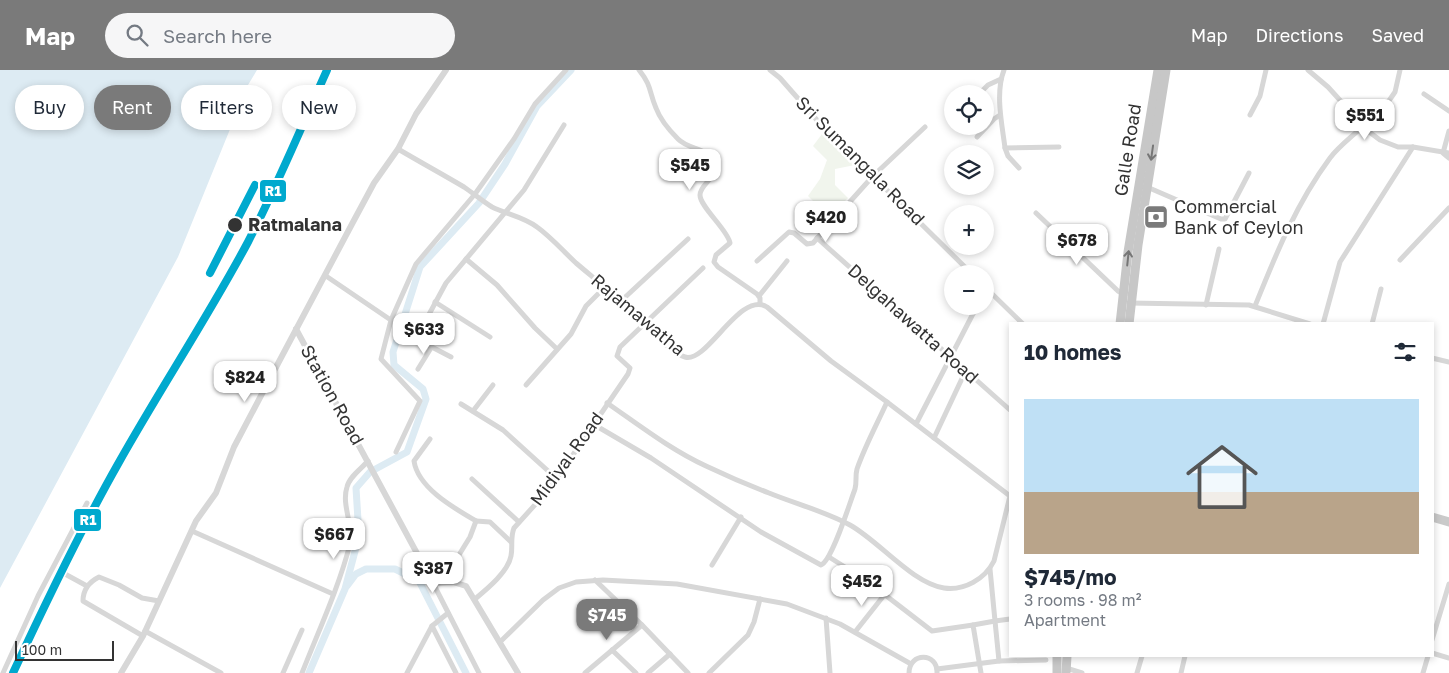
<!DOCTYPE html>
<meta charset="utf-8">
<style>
body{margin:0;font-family:"Golos Text",sans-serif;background:#f6f6f7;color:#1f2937;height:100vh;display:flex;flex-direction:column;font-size:19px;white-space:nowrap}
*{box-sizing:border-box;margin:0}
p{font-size:16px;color:#747a83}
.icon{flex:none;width:28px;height:28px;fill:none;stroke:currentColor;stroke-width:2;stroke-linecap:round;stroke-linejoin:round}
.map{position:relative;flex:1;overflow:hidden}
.side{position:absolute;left:1009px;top:252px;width:425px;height:335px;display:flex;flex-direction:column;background:#fff;border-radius:0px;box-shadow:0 2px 8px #0003}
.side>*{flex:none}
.hud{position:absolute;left:15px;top:15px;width:475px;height:45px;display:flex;gap:10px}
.buttons{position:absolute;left:944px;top:15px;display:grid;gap:10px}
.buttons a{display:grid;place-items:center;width:50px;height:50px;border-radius:50%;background:#fff;box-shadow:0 2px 8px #0003;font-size:25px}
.scale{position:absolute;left:15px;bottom:12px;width:99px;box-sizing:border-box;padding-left:5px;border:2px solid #333;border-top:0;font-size:14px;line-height:18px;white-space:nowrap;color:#333;-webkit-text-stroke:4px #fff;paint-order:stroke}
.price{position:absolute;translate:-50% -42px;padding:0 11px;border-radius:10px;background:#fff;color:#222;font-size:16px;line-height:32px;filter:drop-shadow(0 1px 2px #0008)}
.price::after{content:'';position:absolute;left:50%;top:30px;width:15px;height:11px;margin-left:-8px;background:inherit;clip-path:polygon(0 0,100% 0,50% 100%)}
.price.current{background:#7a7a7a;color:#fff}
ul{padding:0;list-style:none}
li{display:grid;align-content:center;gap:10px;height:265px;padding:0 15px}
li+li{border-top:1px solid #e0e1e3}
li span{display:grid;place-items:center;height:155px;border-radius:0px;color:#555}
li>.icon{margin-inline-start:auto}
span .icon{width:90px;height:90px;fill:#fffc;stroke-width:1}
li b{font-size:21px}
h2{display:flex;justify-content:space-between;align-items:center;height:60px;padding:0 15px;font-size:21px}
.tag{padding:0 18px;border-radius:22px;background:#fff;box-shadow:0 2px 8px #0003;font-size:18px;line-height:45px}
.tag.current{background:#7a7a7a;color:#fff}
header{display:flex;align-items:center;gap:30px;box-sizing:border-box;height:70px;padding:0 25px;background:#7a7a7a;color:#fff}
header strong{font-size:24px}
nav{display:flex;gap:28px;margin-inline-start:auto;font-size:18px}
.search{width:350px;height:45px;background:#f6f6f7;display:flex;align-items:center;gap:12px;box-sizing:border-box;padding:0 18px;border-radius:28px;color:#747a83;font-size:19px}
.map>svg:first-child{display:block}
.green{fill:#f1f5ed}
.water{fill:#ddebf3}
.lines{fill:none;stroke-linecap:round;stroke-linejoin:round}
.canal{stroke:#ddebf3;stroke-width:7}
.minor{stroke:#d7d7d7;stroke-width:5}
.tertiary{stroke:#d7d7d7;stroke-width:6}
.primary{stroke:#cacaca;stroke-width:9}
.trunk{stroke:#c7c7c7;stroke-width:9}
.rail-1-casing{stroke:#fff;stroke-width:11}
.rail-1{stroke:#00a9ce;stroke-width:8}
.oneway{stroke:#767676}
.stop-dot{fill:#333;stroke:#fff;stroke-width:2}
.labels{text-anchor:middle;stroke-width:5;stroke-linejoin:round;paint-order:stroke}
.street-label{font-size:18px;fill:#333;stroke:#fff}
.poi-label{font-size:18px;fill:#333;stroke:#fff;text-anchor:start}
.stop-label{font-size:18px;font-weight:bold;fill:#333;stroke:#fff;text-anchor:start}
.line-badge{stroke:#fff;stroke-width:2}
.badge-label{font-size:14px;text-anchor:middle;font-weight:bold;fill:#fff}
</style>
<header>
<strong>Map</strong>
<div class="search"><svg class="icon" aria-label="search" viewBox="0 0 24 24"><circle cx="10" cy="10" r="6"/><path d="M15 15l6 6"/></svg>Search here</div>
<nav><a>Map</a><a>Directions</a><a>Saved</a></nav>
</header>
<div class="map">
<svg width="1449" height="603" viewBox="0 0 1449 603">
<rect width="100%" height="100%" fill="#fff"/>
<path class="green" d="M822,64L855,95L835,99V115L848,128L829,147L808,126L820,109L827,90L813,76Z"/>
<path class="water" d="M0,0H257L248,15L178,187L0,518Z"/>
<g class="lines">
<g class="canal">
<path d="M347,516L356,504L366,499H395L419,511L466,603"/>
<path d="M309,603L345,519L359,466L356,418L370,402L407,382L426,329L423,319L394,295L393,282L420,197L479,133L505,94L537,36L571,0"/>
</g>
<g class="minor">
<path d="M639,0C652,16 649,22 656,38C660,49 670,61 678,69C689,80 706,77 713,91C721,107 700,113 700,125C700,137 728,160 730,173L716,185L714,192L718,197L757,224L760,228V234"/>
<path d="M770,0L780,8L823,57L972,204"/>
<path d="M1004,0C995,23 1002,54 1005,78"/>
<path d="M1308,0L1328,17L1368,61L1380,70L1398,77H1413L1449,83"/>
<path d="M979,24L988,15L1001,9"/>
<path d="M1424,24L1449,41"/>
<path d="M1250,45L1260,26L1266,0"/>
<path d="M1368,61L1395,22L1400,0"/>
<path d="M1449,61L1443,83L1449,88"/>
<path d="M977,67L994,49L1000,45"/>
<path d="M398,79C420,92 442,104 464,117C473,123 482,131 492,137C506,144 524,147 537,157C551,167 563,181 576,193C596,210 617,227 636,245C649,257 668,282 685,287C707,294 740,220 767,237L831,291L887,332L1010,426L994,491C985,509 964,521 944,518C912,513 879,471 850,455C824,441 796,434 769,423C748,415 727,406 706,396C671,380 639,355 607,333"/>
<path d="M1019,98L1008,86L1005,78L1059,77"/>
<path d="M1147,117L1221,149H1225L1249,103"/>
<path d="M1036,143L1118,221L1125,225"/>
<path d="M817,168L1010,340"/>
<path d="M466,189L497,215L535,258L557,279"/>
<path d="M1400,190L1449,138"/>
<path d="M757,191L789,162L794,163L807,174L813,173L873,106L925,57"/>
<path d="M326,206L404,259L415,262L420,261L446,213L524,120L564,55"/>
<path d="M985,217L1023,254"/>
<path d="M759,226L787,191"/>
<path d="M621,231L688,169"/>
<path d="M435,232L490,267"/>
<path d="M1129,233L1249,235L1310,254"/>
<path d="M1206,235L1219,179"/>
<path d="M1255,236C1276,184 1296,134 1330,88C1339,76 1353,66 1363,56"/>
<path d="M1323,254L1340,192L1413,77"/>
<path d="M1372,254L1381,219"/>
<path d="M420,261L426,274L451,287"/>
<path d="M1432,288L1449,292"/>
<path d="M418,299L431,278"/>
<path d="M526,315L571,264L586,236L605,217"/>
<path d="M461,334L503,360L557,409"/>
<path d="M473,341L493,315"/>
<path d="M593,354L651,388L761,462L821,495C832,491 850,432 855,419C857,412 855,406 857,399C865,376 877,354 887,332"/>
<path d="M916,354L977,236"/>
<path d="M934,368L966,300"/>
<path d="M430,369L414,391C418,418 454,438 476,451L470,467L454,493L453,512"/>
<path d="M396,382L420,331L381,289L391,250L416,194L475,124L514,69L535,34L566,0"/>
<path d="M472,409L519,452"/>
<path d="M476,451L490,452L511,472"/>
<path d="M192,461L333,524"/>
<path d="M829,487L867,511L932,561L973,555"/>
<path d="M712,495L741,447"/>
<path d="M65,504L87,516"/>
<path d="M595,510L642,555L688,603"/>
<path d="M433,513L479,603"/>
<path d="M475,529C487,519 508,502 511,486C513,476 510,468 514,458L551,417L628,304L630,298L617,286L620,277L703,198"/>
<path d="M826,548L830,603"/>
<path d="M432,556L456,603"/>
<path d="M145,561L221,603"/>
<path d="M855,562L885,524"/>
<path d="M143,566L83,531C83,519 89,512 99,507L119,515L142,528L159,531"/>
<path d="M1432,570L1449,514"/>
<path d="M500,572L543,530L559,518L576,512L603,510L677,514L787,534L840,554L911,594"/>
<path d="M612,580L636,603"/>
<path d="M1432,583L1449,588"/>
<path d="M999,591L995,551L1010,549"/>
<path d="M1066,598L1082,603"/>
<path d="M937,599L999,591L1046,590"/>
<path d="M3,603L38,526L87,433"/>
<path d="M283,603L302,560"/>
<path d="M302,603C318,562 339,517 350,474C354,456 341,435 347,417C349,407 361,399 368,391"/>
<path d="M407,603L432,556L448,543"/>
<path d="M585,603L642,555"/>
<path d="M648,603L670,584"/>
<path d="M709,603L748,565L754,552L760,529"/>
<path d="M909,603C909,582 938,582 937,603"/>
<path d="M981,603L973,555L995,551L990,499"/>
<path d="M1137,603L1142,586"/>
<path d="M1181,603L1185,586"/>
<path d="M1423,603L1428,586"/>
</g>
<g class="tertiary">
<path d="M296,259L433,513L453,512L466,516L518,603"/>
<path d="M121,603L143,566L196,451L216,423L234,377L265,318L352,154L374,113L398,79L416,44L446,0"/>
</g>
<path class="primary" d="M1432,447L1449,452"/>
<g class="trunk">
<path d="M1120,254L1128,182L1158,0"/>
<path d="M1129,254L1138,175L1166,0"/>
<path d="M1057,603V586"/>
<path d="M1066,603L1067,586"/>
</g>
<defs>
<g id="rail-1">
<path d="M210,203L255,115"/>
<path d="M13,603C46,532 80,461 118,394C160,319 208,247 248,172C277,116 301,58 327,0"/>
</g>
</defs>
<use href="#rail-1" class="rail-1-casing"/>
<use href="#rail-1" class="rail-1"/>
</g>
<defs><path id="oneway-shaft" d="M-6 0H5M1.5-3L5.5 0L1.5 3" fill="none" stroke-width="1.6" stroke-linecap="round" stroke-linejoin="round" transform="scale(1.25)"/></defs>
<g class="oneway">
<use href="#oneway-shaft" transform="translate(1152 83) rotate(98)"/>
<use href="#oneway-shaft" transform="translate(1128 188) rotate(-84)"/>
</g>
<defs>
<symbol id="bank-square" viewBox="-11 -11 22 22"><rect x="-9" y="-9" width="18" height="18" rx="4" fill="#7a7a7a" stroke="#fff"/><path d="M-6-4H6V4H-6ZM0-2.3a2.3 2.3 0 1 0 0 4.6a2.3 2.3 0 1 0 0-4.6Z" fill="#fff"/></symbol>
</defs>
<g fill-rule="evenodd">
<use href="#bank-square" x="1142" y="133" width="28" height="28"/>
</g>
<circle class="stop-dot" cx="235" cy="155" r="8"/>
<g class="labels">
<g class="street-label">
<text transform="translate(1128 80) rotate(-81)" y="6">Galle Road</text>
<text transform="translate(860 91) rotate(45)" y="6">Sri Sumangala Road</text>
<text transform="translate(638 245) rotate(40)" y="6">Rajamawatha</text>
<text transform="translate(913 254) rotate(42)" y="6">Delgahawatta Road</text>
<text transform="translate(332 325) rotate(61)" y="6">Station Road</text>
<text transform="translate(567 389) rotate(-54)" y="6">Midiyal Road</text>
</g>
<g class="poi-label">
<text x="1174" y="143">Commercial<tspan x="1174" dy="21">Bank of Ceylon</tspan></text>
</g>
<g class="stop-label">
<text x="248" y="161">Ratmalana</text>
</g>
</g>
<g class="line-badge">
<rect x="259" y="109" width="28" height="24" rx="5" fill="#00a9ce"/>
<rect x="73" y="438" width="29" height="24" rx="5" fill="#00a9ce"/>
</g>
<g class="badge-label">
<text x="273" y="126">R1</text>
<text x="88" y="455">R1</text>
</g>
</svg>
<div class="buttons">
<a><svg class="icon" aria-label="locate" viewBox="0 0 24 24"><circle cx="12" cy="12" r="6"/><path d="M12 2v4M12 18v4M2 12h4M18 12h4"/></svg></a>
<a><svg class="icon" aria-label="layers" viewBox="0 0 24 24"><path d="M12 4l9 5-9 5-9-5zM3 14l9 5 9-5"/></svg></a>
<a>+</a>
<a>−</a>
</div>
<div class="scale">100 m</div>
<b class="price" style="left:1365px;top:71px">$551</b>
<b class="price" style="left:690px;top:121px">$545</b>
<b class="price" style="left:826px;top:173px">$420</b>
<b class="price" style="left:1077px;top:196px">$678</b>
<b class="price" style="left:424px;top:285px">$633</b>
<b class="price" style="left:245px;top:333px">$824</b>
<b class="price" style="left:334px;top:490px">$667</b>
<b class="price" style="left:433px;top:524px">$387</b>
<b class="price" style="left:862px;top:537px">$452</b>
<b class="price current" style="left:607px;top:571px">$745</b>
<div class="hud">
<a class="tag">Buy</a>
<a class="tag current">Rent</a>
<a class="tag">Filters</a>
<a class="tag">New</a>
</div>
<section class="side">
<h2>10 homes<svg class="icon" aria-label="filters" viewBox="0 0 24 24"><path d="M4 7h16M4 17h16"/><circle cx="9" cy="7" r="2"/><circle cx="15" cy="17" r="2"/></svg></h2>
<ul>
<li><span style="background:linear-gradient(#bfe0f5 60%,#b9a48a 0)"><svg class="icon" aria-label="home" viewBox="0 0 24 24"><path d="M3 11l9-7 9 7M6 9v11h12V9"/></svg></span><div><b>$745/mo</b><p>3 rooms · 98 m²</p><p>Apartment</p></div></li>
</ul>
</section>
</div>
